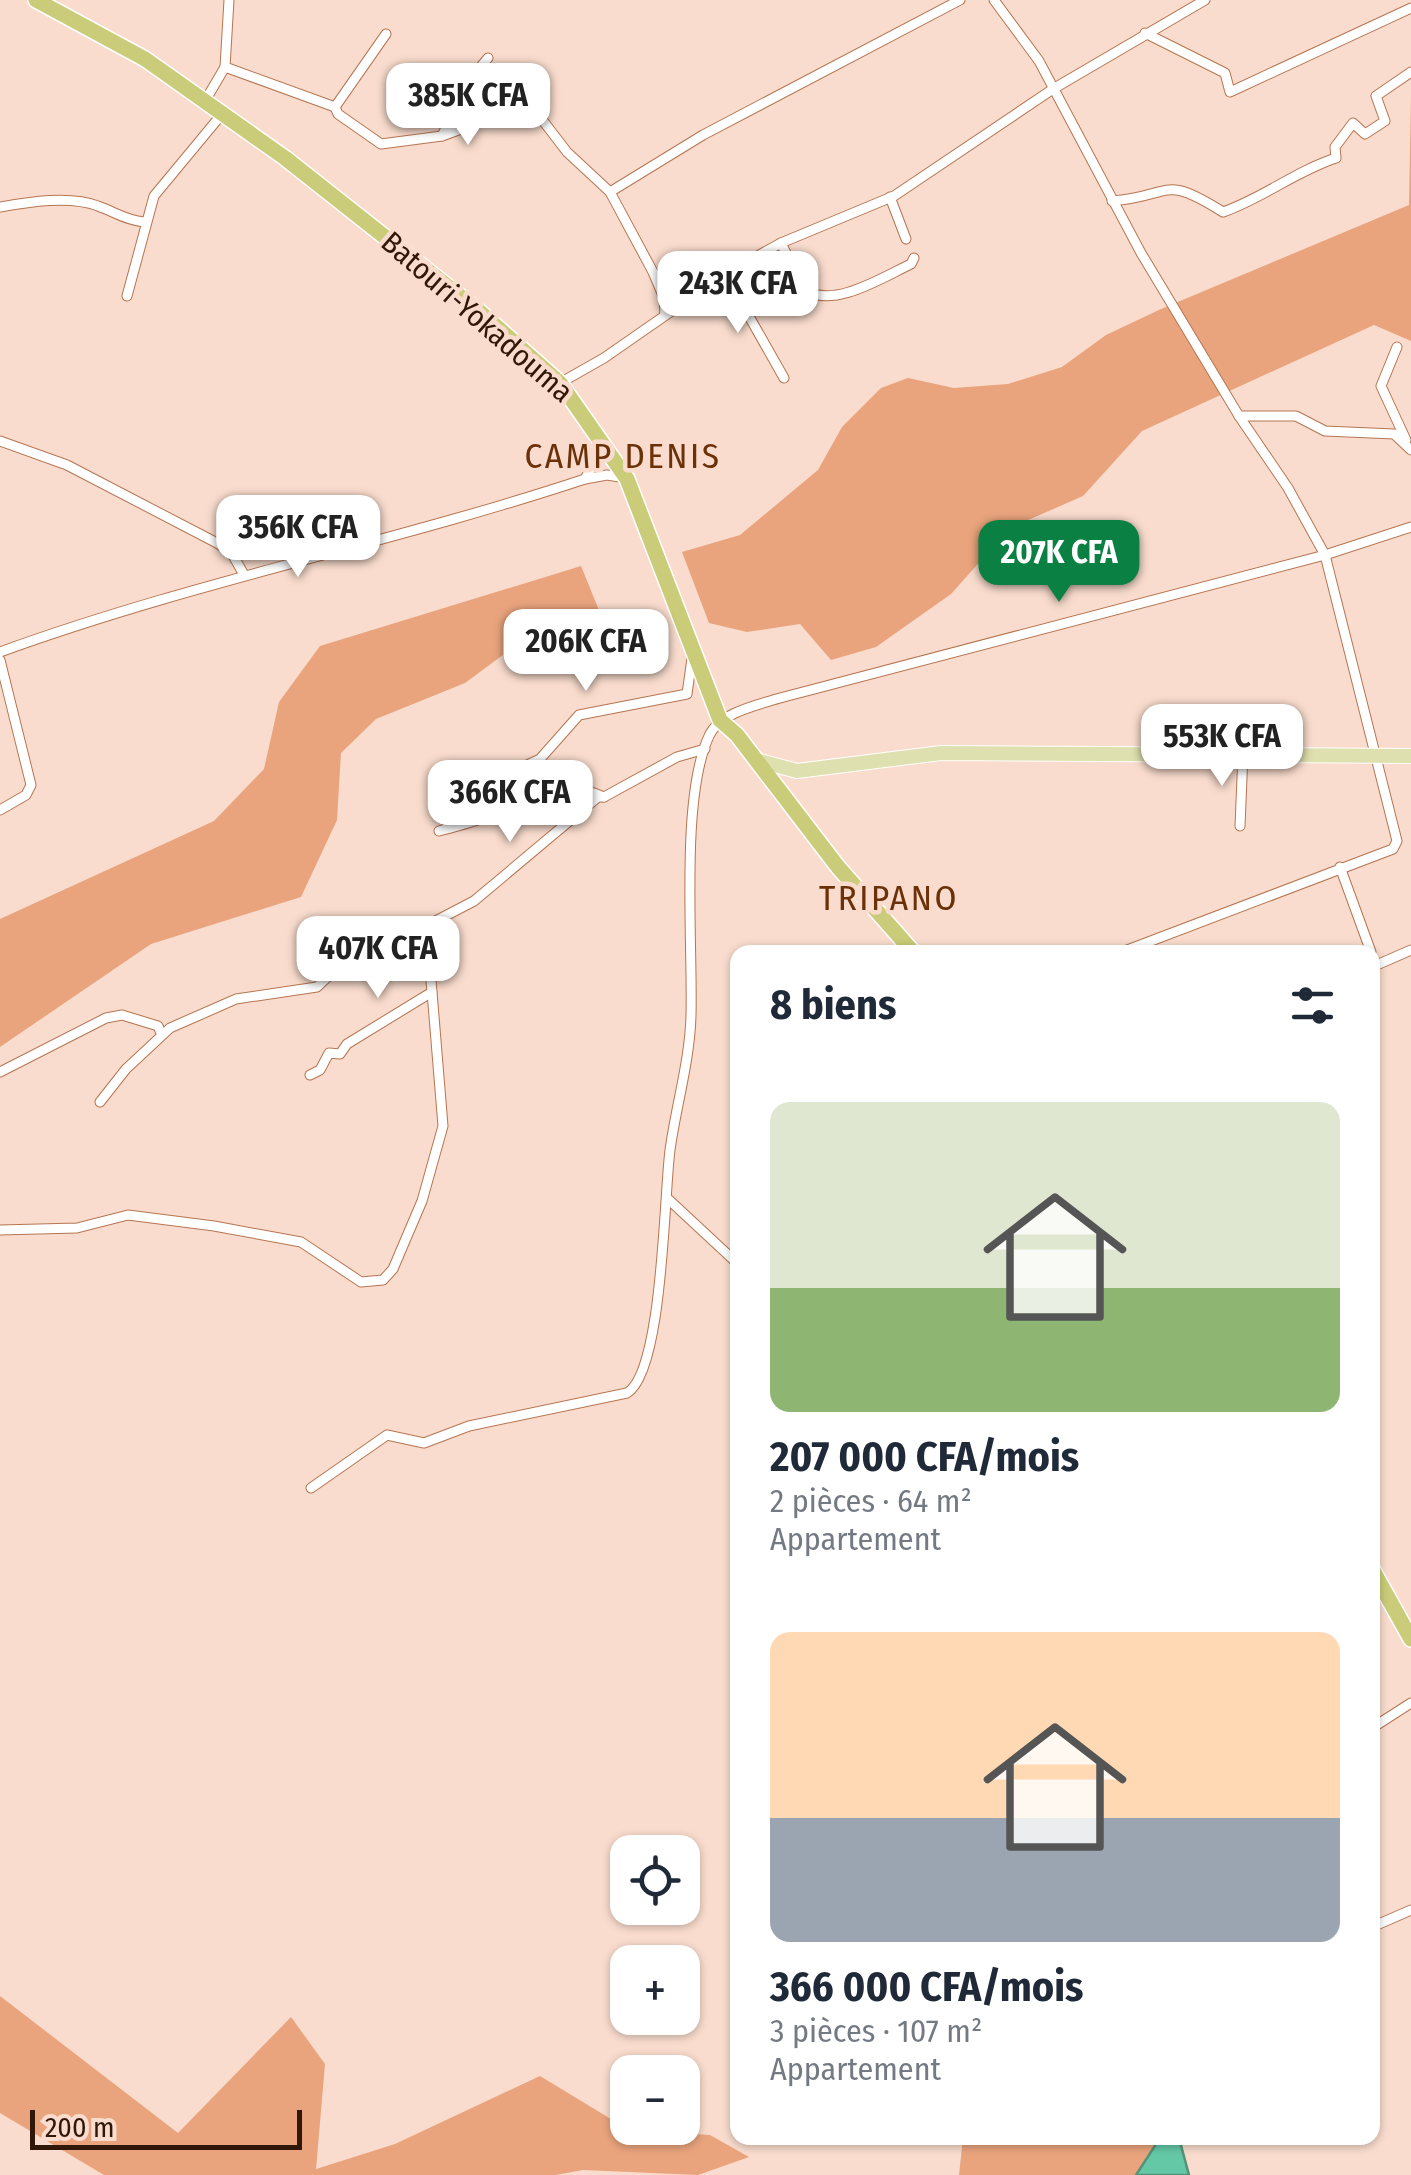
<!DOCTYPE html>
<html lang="fr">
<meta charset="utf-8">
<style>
body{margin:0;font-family:"Fira Sans Condensed",sans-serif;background:#f2f2f3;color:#1f2937;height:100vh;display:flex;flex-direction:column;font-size:38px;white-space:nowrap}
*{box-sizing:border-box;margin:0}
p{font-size:32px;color:#747a83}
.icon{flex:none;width:55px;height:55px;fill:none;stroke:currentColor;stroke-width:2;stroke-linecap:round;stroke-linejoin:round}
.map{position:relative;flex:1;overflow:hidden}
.details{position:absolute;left:730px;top:945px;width:650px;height:1200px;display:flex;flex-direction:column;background:#fff;border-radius:20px;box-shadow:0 2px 8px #0004}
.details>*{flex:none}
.controls{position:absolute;left:610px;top:1835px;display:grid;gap:20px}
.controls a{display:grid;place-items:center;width:90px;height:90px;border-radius:20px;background:#fff;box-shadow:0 2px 8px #0004;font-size:50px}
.scale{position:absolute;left:30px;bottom:25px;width:272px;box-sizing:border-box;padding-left:10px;border:5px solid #301708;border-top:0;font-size:28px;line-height:35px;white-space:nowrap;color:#301708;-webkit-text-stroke:8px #f9dccd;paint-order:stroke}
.price{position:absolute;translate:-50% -85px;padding:0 22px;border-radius:20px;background:#fff;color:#222;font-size:32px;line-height:65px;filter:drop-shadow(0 2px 5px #0008)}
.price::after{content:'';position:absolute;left:50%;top:60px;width:30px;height:22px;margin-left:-15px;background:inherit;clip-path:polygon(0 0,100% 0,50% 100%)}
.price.selected{background:#0b8043;color:#fff}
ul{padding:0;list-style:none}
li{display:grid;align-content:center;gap:20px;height:530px;padding:0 40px}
li span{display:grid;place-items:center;height:310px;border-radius:20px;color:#555}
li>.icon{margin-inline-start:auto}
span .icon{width:180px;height:180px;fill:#fffc;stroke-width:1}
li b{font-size:42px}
h2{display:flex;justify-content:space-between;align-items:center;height:120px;padding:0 40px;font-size:42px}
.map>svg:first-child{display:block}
.green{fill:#e9a47d}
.water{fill:#64c8a7;stroke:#549377;stroke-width:2.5}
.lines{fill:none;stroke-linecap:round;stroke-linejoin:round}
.street-casing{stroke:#b67551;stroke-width:11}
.primary-casing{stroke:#fff;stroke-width:16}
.highway-casing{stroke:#fff;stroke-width:18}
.street{stroke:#fff;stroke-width:9}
.primary{stroke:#dfe0af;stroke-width:14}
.highway{stroke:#cacc79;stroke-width:15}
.labels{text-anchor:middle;stroke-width:9;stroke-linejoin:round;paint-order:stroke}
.street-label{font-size:30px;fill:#301708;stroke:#f9dccd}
.quarter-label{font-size:35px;letter-spacing:2.5px;fill:#6b3109;stroke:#f9dccd}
</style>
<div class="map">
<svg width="1411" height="2175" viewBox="0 0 1411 2175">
<rect width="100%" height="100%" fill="#f9dccd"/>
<g class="green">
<path d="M1411,96V341L1374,325L1142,431L1083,496L1010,528L951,594L876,647L831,660L800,624L747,632L709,623L682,552L740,535L818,470L842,427L881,388L908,378L954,388L1008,384L1062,367L1106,335L1161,309L1409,205Z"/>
<path d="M581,566L605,625L511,649L465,683L376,719L341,753L337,820L301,897L151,944L0,1047V919L214,821L264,769L279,702L320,646Z"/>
<path d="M0,1996L178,2133L291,2017L325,2064L316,2169L395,2144L540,2076L629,2130L710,2135L749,2157L698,2175L583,2170L556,2175H104L0,2113Z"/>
<path d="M963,2138H1160L1136,2175H959Z"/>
</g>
<path class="water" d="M1160,2138H1179L1189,2175H1136Z"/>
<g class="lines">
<defs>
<g id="street">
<path d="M994,0L1039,61L1141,253L1239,416L1288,488L1325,555L1397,841L1393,849L1122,952"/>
<path d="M1145,33L1225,73L1230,92L1411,8"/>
<path d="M386,34L335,107L338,114L381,144L442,136L519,108L534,109L567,152L610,192L653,272L664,298L665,315"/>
<path d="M225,67L229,0"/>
<path d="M205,101L225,67L335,107"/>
<path d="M442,136L469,81L488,58"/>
<path d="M610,192L703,135L960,0"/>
<path d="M890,197L906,239"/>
<path d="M1112,201C1174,196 1161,173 1223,212C1263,198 1296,171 1336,158L1335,147L1353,123L1365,134L1385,121L1376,96L1411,72"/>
<path d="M0,207C28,202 70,195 98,206C115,212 125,220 144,222"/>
<path d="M781,243L804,289C832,310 883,277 911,264L914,258"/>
<path d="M725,274L784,378"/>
<path d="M127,296L154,196L222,114"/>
<path d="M1397,347L1381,386L1406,440"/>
<path d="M560,383L604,358L725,274L781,243L894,196L1053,89L1205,0"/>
<path d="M1239,416H1296L1325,431L1394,434L1411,450"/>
<path d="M0,441L67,465L217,543L231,552L243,573"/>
<path d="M585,479L605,443"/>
<path d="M0,652C192,582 392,543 585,479L607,475L626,478"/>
<path d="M0,660L31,785L26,795L0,810"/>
<path d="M479,781L501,777L540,759L579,715L687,694L693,651"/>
<path d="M1240,826L1243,753"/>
<path d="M439,831C457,826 476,822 493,814C534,795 559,776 604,797L677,757L705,749"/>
<path d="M1340,867L1371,952"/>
<path d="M1372,967L1411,950"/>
<path d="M0,1072L106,1018L122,1015L158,1026L161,1033"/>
<path d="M310,1075L320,1070L329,1053L340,1054L347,1044L432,992L426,926"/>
<path d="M100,1102L126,1069L170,1028L236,999L317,987L357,949L426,926L474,901L598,797H604"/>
<path d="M667,1198L738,1264"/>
<path d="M0,1230L77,1228L128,1215L214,1226L301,1242L361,1282L383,1280L393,1269L422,1201L443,1126L432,992"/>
<path d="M311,1488L387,1435L424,1443L469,1426L627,1393C663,1372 664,1195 670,1150C676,1106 690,1060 691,1015C693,944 680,798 709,736C719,713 757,705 780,698L1325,555L1411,527"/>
<path d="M1372,1728L1411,1703"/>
<path d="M1372,1927L1411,1910"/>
</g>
<path id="primary" d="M756,760L797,771L941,753L1411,756"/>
<g id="highway">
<path d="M36,0L145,59L285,158L480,312L560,383L627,479L720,720L737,735L838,867L913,952"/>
<path d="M1372,1569L1411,1639"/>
</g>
</defs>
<use href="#street" class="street-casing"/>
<use href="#primary" class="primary-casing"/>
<use href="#highway" class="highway-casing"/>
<use href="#street" class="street"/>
<use href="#primary" class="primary"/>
<use href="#highway" class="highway"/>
</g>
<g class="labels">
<g class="street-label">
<text transform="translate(477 317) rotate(41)" y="10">Batouri-Yokadouma</text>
</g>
<g class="quarter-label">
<text x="623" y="468">CAMP DENIS</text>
<text x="889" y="910">TRIPANO</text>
</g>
</g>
</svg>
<div class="controls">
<a><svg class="icon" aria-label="locate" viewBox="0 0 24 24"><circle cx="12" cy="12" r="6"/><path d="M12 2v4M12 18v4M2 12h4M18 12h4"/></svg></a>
<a>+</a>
<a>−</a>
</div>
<div class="scale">200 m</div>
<b class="price" style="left:468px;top:148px">385K CFA</b>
<b class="price" style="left:738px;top:336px">243K CFA</b>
<b class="price" style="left:298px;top:580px">356K CFA</b>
<b class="price selected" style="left:1059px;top:605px">207K CFA</b>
<b class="price" style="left:586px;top:694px">206K CFA</b>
<b class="price" style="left:1222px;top:789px">553K CFA</b>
<b class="price" style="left:510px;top:845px">366K CFA</b>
<b class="price" style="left:378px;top:1001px">407K CFA</b>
<section class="details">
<h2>8 biens<svg class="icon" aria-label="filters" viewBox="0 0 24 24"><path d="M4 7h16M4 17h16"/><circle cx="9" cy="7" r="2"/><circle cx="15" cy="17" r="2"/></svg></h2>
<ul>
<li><span style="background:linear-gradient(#dfe7d0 60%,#8fb573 0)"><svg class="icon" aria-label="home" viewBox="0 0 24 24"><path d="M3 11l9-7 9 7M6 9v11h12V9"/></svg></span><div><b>207 000 CFA/mois</b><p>2 pièces · 64 m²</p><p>Appartement</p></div></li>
<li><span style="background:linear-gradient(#ffd9b3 60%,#9aa5b1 0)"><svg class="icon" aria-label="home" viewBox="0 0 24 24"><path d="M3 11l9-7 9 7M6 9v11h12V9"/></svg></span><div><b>366 000 CFA/mois</b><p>3 pièces · 107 m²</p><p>Appartement</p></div></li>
</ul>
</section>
</div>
